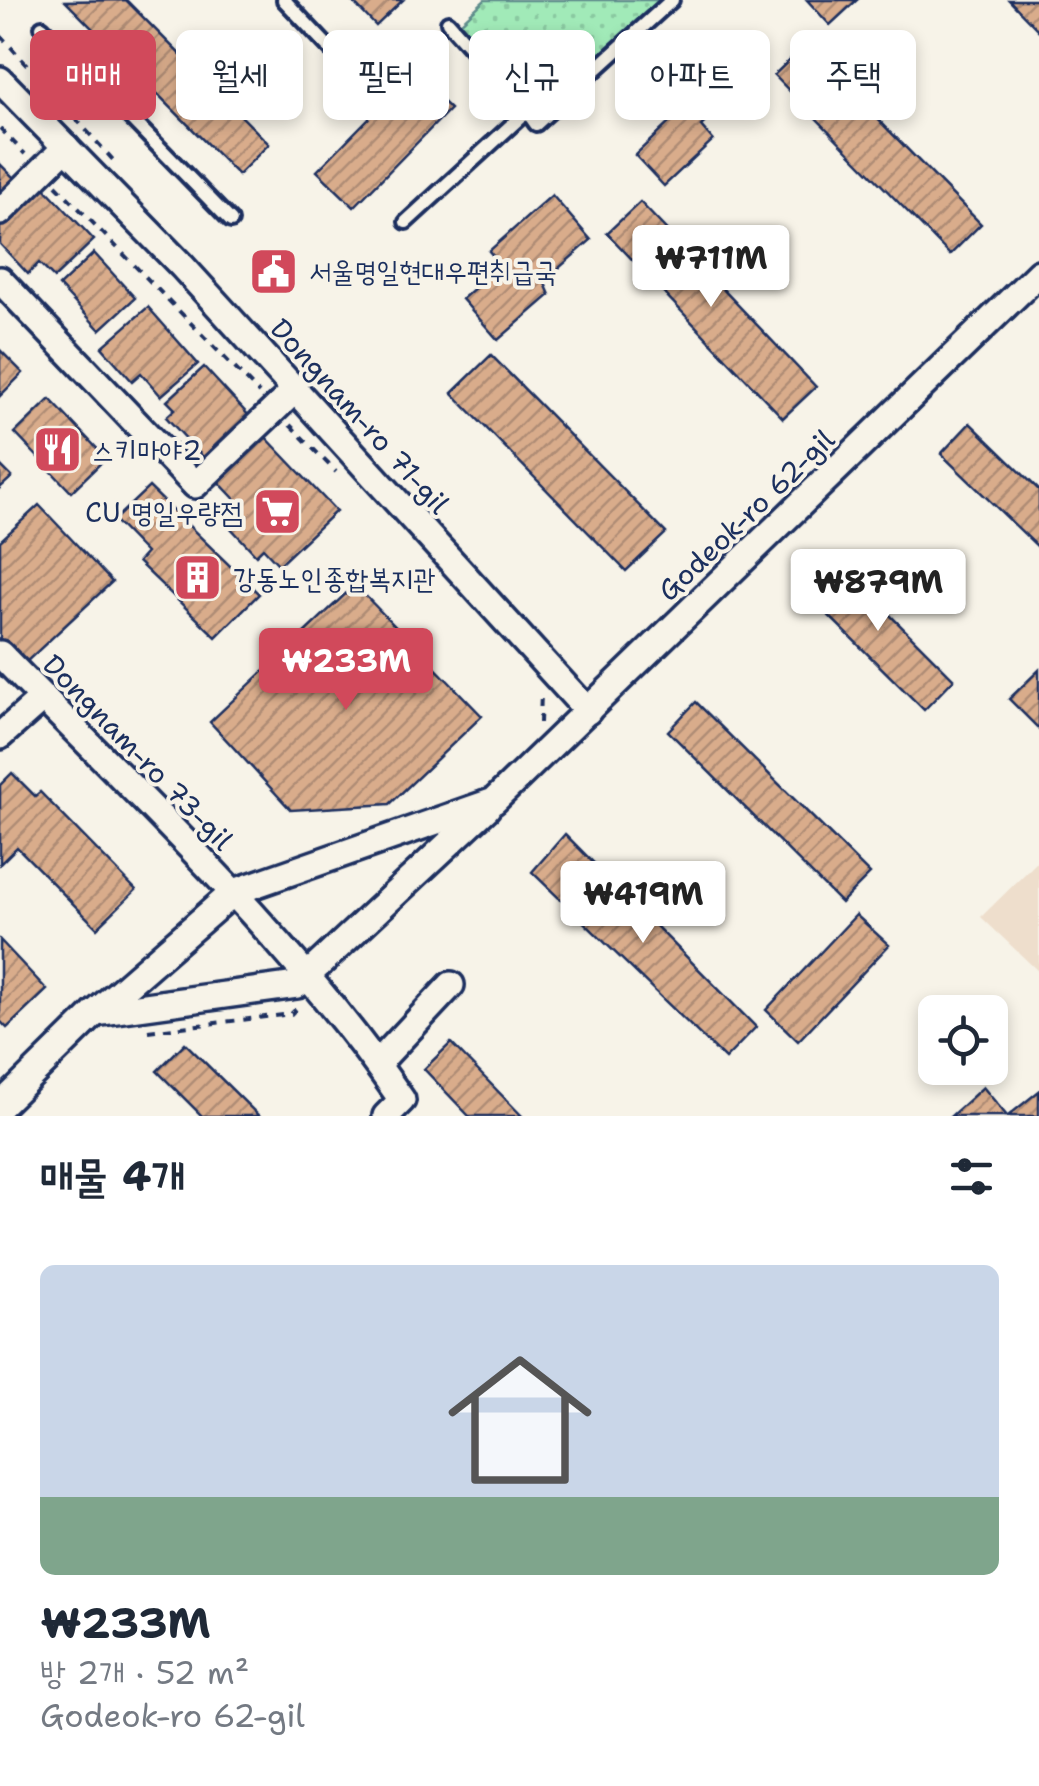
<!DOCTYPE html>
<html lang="ko">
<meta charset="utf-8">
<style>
body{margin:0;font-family:"Shantell Sans","Poor Story",sans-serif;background:#f6f6f7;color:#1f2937;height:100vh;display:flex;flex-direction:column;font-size:38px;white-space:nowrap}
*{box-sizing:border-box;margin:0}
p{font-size:32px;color:#747a83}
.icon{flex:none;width:55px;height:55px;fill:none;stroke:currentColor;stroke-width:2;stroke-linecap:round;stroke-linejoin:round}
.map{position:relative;height:1116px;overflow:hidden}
.sheet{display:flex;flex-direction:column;background:#fff;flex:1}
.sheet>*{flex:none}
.hud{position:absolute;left:30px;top:30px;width:980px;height:90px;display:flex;gap:20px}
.tools{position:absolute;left:918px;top:995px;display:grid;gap:20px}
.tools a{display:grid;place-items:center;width:90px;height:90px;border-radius:15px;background:#fff;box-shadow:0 5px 15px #0003;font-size:50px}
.price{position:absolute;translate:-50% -85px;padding:0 22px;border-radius:10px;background:#fff;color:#222;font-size:32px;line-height:65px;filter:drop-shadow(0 2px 5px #0008)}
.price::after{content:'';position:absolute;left:50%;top:60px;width:30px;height:22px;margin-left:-15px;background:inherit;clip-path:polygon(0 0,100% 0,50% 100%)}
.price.current{background:#d1495b;color:#fff}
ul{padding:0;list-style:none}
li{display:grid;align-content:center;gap:20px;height:530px;padding:0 40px}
li span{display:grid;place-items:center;height:310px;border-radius:15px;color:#555}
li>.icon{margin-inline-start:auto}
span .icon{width:180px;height:180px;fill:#fffc;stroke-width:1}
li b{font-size:42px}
h2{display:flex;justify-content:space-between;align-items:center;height:120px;padding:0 40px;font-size:42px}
.chip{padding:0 35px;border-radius:15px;background:#fff;box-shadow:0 5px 15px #0003;font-size:35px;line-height:90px}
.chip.current{background:#d1495b;color:#fff}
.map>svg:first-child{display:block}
.built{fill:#eedecc}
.park{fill:url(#park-dots);stroke:#5e8c8b;stroke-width:2.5}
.building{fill:url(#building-hatch);stroke:#1b2f5e;stroke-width:2.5}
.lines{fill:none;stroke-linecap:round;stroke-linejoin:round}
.lane-casing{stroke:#1b2f5e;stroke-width:20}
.street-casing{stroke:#1b2f5e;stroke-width:32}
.path{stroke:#1b2f5e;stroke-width:4;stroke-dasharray:8 8;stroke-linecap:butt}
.lane{stroke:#f7f3e8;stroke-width:12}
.street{stroke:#f7f3e8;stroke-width:25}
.labels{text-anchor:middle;stroke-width:8;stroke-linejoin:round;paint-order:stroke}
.poi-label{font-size:28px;fill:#1b2f5e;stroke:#f7f3e8;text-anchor:start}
.street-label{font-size:28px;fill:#1b2f5e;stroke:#f7f3e8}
</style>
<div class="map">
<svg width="1039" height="1116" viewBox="0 0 1039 1116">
<defs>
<pattern id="park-dots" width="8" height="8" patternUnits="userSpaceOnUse" patternTransform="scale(2.5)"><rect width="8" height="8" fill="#a1eab8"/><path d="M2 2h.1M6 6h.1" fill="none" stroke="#8ac9a1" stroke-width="1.8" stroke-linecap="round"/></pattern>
<pattern id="building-hatch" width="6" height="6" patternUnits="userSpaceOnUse" patternTransform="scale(2.5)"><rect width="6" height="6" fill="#d9ac8b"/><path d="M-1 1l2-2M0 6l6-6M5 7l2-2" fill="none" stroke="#af8c75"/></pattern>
</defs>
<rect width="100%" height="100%" fill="#f7f3e8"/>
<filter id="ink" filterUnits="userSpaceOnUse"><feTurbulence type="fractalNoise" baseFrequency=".01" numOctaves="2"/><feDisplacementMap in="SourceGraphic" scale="20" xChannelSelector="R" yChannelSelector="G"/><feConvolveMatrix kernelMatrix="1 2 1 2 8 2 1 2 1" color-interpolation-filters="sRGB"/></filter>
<g filter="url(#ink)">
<path class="built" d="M1039,860V972L981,917Z"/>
<path class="park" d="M485,0H662L538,113L459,24Z"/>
<g class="building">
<path d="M126,0L269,144L238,175L65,1Z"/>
<path d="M351,0H403L376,26Z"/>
<path d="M807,0H857L830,25Z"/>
<path d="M1009,0H1039V31Z"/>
<path d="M805,45L981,224L950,255L774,75Z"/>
<path d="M712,46L747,83L701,126L713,140L664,186L635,155L669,123L651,103Z"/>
<path d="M413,73L450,109L354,207L317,171Z"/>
<path d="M0,164L19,183L0,203Z"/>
<path d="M41,184L94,240L54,278L39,263L28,274L0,244V223Z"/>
<path d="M552,195L591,240L544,281L550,295L498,340L462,299L501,265L489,251Z"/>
<path d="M640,202L816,387L783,418L607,233Z"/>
<path d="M94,253L135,298L100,330L59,286Z"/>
<path d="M148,307L198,364L161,396L141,373L132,381L102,347Z"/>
<path d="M0,350L23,373L0,396Z"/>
<path d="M491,355L666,533L626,571L452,393Z"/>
<path d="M204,367L251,418L206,460L166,417L175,409L167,401Z"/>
<path d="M50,399L106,458L71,492L15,433Z"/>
<path d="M970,423L1039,490V548L941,454Z"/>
<path d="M261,432L336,511L279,565L263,548L256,555L229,526L245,510L214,477Z"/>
<path d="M0,465L12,477L0,488Z"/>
<path d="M149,487L259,594L216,637L138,562L146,553L114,520Z"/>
<path d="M39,505L112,582L24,664L0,639V541Z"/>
<path d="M833,558L954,679L924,710L802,589Z"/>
<path d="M355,585L482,716L390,804L291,810L210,722Z"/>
<path d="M1039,670V729L1009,699Z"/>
<path d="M696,702L870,874L841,903L668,731Z"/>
<path d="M12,773L35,796L40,792L136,890L97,928L17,847L0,864V785Z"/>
<path d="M565,834L756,1027L725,1059L532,872Z"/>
<path d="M856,915L889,945L798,1041L766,1010Z"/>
<path d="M0,940L47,990L7,1028L0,1021Z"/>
<path d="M185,1043L259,1116H202L157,1071Z"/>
<path d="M451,1043L522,1116H469L424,1069Z"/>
<path d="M983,1087L1007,1116H951Z"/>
<path d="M1039,1091V1116H1008Z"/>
</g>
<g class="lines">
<defs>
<g id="lane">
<path d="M284,0L371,92"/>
<path d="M42,27L231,221"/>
<path d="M527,111L536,124L672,0"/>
<path d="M406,222L527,111L448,22"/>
</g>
<g id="street">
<path d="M0,80L182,266L588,711"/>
<path d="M0,212L66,147"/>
<path d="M0,280L195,485L295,390"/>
<path d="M0,654C139,797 289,935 402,1100L386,1116"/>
<path d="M0,736L43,698"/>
<path d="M95,1013L297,985L487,808"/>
<path d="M377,1064L451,985"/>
<path d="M0,1106L95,1013L234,892L494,801L1039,273"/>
</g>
</defs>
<use href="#lane" class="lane-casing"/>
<use href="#street" class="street-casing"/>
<g class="path">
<path d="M0,35L114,161"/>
<path d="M0,128L25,154"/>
<path d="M56,185L259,393"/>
<path d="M290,425L336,472"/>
<path d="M540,723L541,692"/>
<path d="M148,1031L291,1014L296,1009"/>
</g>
<use href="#lane" class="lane"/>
<use href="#street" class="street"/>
</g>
</g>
<defs>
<symbol id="civic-square" viewBox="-11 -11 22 22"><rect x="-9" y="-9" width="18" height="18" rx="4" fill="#d1495b" stroke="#f7f3e8"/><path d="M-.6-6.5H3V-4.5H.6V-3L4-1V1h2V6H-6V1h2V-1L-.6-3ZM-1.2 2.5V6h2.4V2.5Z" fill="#fff"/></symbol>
<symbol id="restaurant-square" viewBox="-11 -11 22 22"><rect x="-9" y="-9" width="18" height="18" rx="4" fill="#d1495b" stroke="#f7f3e8"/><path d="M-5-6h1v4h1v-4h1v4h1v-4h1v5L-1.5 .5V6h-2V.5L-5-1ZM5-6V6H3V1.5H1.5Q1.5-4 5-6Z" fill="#fff"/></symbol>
<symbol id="supermarket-square" viewBox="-11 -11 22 22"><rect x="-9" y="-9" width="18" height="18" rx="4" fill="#d1495b" stroke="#f7f3e8"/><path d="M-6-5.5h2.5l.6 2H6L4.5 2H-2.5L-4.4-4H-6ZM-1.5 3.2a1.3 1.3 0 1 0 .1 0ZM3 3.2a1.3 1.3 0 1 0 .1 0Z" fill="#fff"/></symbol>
<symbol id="building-square" viewBox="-11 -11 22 22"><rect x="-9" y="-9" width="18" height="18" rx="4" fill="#d1495b" stroke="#f7f3e8"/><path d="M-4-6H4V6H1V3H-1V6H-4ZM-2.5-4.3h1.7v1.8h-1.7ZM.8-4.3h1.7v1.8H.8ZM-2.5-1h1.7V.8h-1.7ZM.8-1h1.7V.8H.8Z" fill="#fff"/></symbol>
</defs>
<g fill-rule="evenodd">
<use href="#civic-square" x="246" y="244" width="55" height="55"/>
<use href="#restaurant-square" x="30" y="422" width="55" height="55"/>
<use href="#supermarket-square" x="250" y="484" width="55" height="55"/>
<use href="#building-square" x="170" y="550" width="55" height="55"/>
</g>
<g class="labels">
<g class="poi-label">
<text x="309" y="281">서울명일현대우편취급국</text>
<text x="92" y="460">스키마야2</text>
<text x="243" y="522" text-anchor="end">CU 명일우량점</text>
<text x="233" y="588">강동노인종합복지관</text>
</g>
<g class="street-label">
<text transform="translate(360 416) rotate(48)" y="10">Dongnam-ro 71-gil</text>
<text transform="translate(746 515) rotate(-44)" y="10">Godeok-ro 62-gil</text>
<text transform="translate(138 752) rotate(46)" y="10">Dongnam-ro 73-gil</text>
</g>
</g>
</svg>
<div class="tools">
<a><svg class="icon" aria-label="locate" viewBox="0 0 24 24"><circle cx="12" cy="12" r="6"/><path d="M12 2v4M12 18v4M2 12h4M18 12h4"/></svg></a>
</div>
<b class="price" style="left:711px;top:310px">₩711M</b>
<b class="price" style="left:878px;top:634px">₩879M</b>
<b class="price current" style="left:346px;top:713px">₩233M</b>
<b class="price" style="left:643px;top:946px">₩419M</b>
<div class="hud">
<a class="chip current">매매</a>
<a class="chip">월세</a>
<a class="chip">필터</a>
<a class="chip">신규</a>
<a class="chip">아파트</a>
<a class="chip">주택</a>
</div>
</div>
<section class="sheet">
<h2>매물 4개<svg class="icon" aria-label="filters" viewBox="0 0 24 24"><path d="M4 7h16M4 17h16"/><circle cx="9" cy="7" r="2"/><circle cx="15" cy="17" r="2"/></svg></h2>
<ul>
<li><span style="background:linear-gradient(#c9d6e8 75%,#7fa58c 0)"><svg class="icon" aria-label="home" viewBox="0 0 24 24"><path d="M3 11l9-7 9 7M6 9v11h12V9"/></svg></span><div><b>₩233M</b><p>방 2개 · 52 m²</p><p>Godeok-ro 62-gil</p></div></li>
</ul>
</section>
